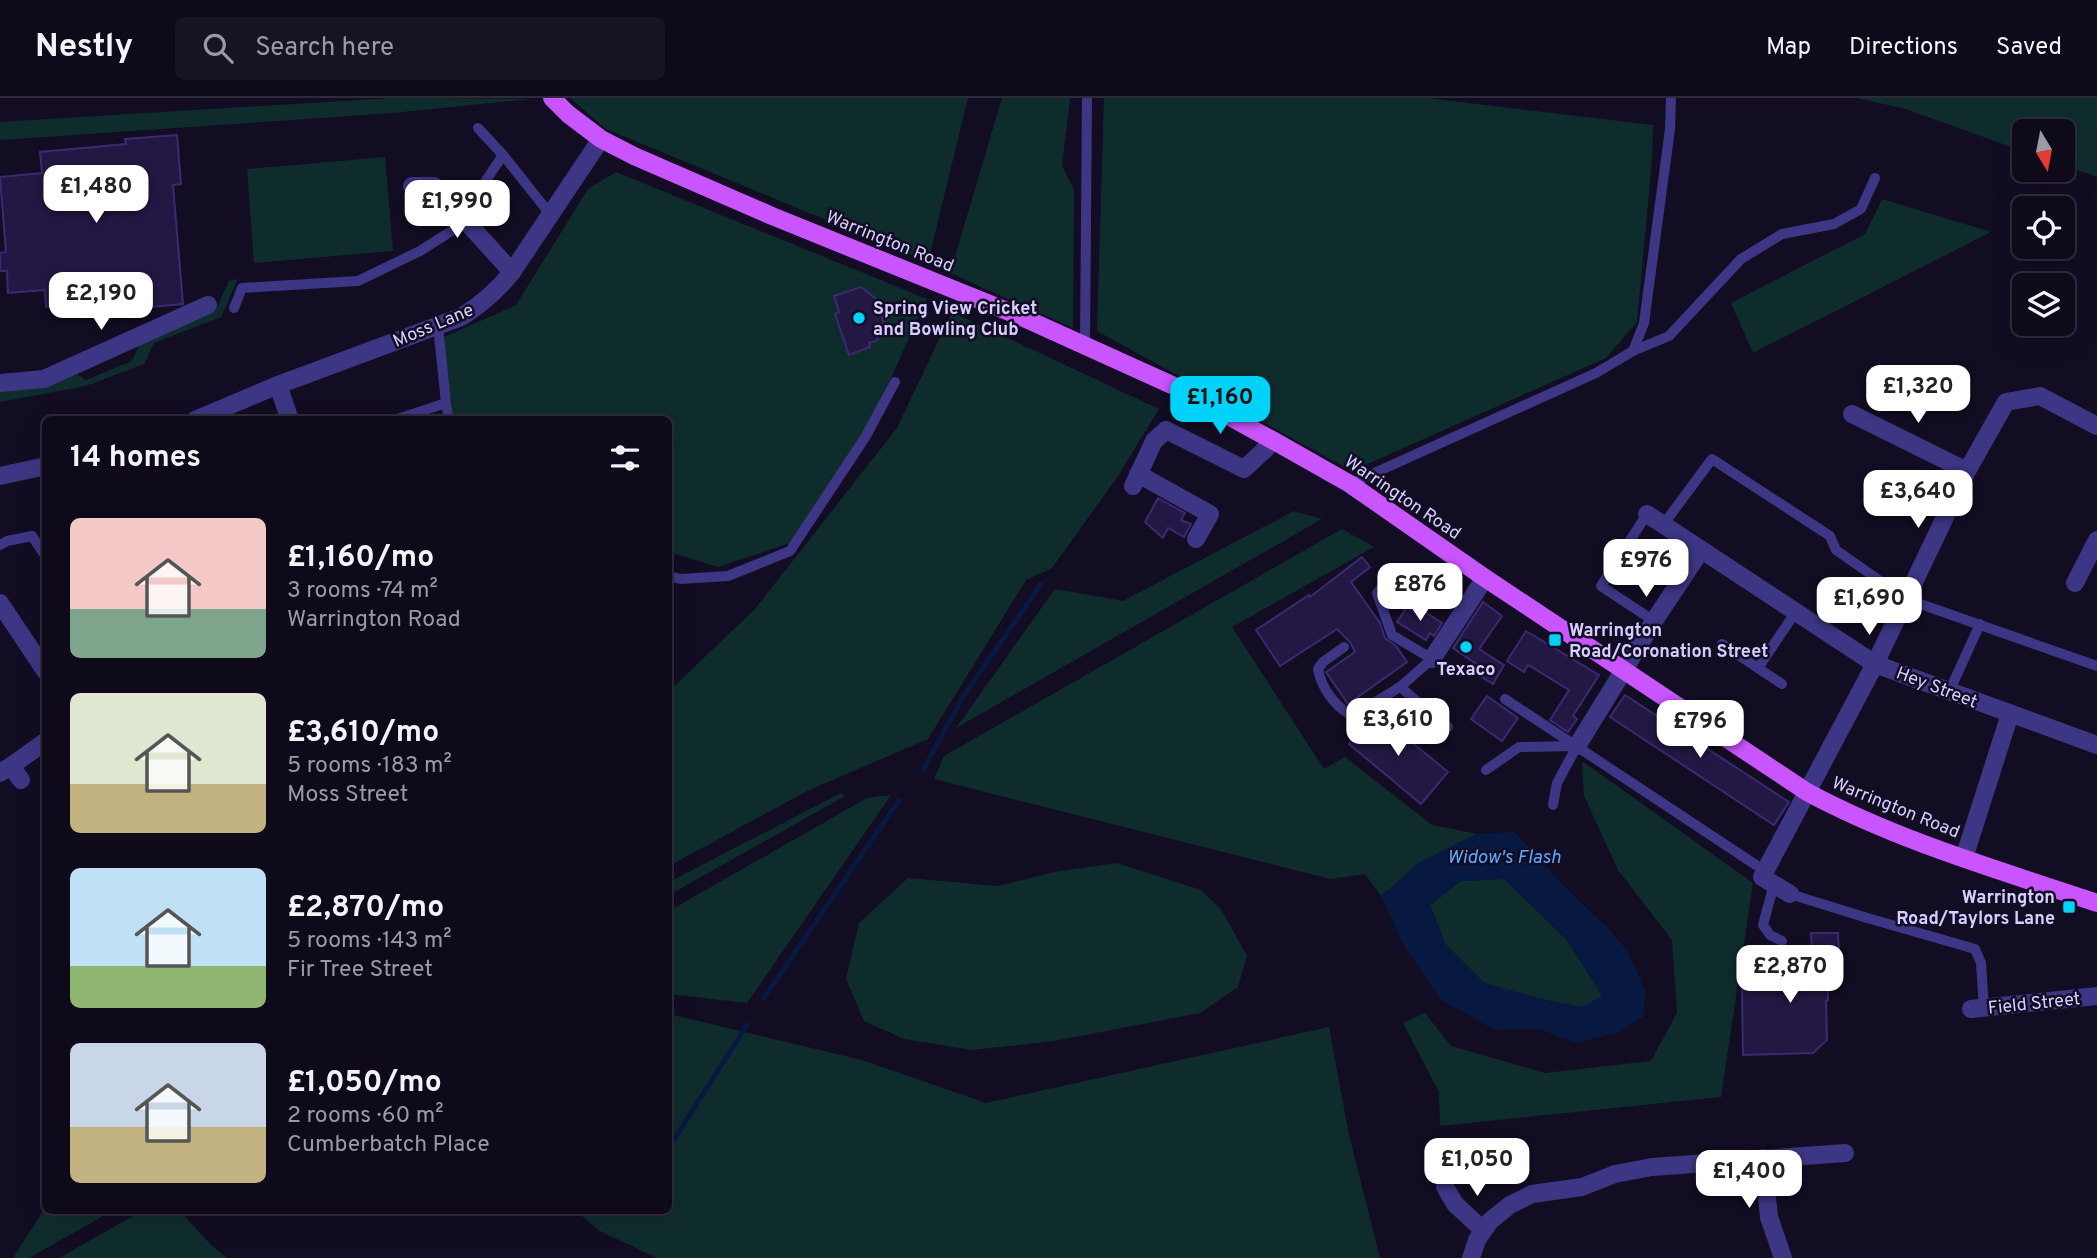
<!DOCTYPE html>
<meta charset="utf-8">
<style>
body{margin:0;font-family:Overpass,sans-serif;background:#171323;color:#f1f3f6;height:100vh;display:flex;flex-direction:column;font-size:26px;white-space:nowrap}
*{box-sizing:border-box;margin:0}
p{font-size:23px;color:#9b9aa2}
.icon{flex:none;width:38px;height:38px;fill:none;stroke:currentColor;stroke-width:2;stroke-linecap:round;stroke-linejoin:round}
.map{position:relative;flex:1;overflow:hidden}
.details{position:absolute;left:42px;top:318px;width:630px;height:798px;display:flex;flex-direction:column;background:#0e0a1a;border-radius:10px;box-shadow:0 7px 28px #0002,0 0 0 2px #2e2b39}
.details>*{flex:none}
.needle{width:46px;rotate:170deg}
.tools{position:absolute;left:2012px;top:21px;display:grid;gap:14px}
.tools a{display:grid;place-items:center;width:63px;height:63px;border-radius:10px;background:#0e0a1a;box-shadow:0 7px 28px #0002,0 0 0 2px #2e2b39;font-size:35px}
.price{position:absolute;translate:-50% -60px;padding:0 16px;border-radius:14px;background:#fff;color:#222;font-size:23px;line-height:46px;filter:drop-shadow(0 2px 4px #0008)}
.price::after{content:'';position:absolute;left:50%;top:42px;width:21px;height:16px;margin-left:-10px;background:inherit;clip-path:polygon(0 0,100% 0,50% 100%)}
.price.current{background:#00d2f9;color:#111}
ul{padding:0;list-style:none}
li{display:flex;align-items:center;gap:21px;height:175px;padding:0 28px}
li span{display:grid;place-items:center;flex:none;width:196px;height:140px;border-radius:10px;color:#555}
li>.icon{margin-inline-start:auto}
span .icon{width:84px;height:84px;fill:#fffc;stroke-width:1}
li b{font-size:30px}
h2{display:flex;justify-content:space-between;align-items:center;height:84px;padding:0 28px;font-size:30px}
header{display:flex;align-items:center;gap:42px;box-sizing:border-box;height:98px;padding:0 35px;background:#0e0a1a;border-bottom:2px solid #2e2b39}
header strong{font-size:33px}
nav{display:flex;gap:38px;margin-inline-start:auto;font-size:24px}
.search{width:490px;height:63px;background:#171323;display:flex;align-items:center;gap:18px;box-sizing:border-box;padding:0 24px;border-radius:10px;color:#9b9aa2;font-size:26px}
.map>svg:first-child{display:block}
.green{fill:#0f2c2d}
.water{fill:#071941;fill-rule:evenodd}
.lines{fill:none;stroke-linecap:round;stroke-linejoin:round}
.stream{stroke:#071941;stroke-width:5}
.building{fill:#231844;stroke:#3b2971;stroke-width:2}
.service{stroke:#3d3684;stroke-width:10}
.minor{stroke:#3d3684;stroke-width:18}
.tertiary{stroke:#3d3684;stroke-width:18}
.primary{stroke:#c955ff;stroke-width:18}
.poi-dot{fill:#00d2f9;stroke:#120d23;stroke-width:2.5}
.labels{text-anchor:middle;stroke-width:5;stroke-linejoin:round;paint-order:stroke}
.street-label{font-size:18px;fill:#d7ceff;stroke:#120d23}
.poi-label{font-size:18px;font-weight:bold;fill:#d7ceff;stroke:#120d23;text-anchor:start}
.water-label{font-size:19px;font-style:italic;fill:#5cabff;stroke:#120d23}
</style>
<header>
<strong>Nestly</strong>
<div class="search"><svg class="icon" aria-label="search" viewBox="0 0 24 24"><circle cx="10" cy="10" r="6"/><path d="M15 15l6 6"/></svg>Search here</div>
<nav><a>Map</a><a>Directions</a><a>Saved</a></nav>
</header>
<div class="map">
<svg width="2097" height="1160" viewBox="0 0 2097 1160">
<rect width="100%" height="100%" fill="#120d23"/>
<g class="green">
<path d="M393,0L530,1L393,15L0,42V24Z"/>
<path d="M570,0H968L928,164L606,31Z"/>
<path d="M1002,0H1070L1062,68L1074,92L1073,230L950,175Z"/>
<path d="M1104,0H1426L1653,27L1652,62L1637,224L1606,260L1352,373L1097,233Z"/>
<path d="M1857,0H2097V79L2063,67V33H2025V54L1906,11Z"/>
<path d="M385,59L393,153L254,165L247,71Z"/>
<path d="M616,74L927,201L870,326L790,445L718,469L669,454L668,322H454L442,240L516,207L588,91Z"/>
<path d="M1882,101L1991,134L1753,255L1731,205L1865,136Z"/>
<path d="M238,181L221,219L154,245L144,266L86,288L0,304V293L45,290L77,276L86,282L132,263L142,241L216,212L229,183Z"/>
<path d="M952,214L1159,311L1118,378L1052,470L1026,482L928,641L807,693L669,768V593L755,511L897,330Z"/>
<path d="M1294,413L1322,421L956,630L1055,491L1123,503Z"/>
<path d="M1342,431L1374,449L1232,529L1324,671L1345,659L1432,727L1477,736L1420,764L1381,798L1365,776L1330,781L934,681L944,658Z"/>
<path d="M1582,663L1753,785L1721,999L1440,1028L1439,994L1403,925L1425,915L1451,948L1545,975L1651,963L1677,915L1672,842L1618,772L1584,698Z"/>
<path d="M841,695L845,698L669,797V784Z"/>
<path d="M891,697L747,905L669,896V813L867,700Z"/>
<path d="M1117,765L1201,792L1221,811L1247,858L1238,889L1200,915L1054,943L972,952L904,941L864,923L846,881L859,825L908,780L998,788L1054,774Z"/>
<path d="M1504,781L1566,841L1603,898L1582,910L1541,901L1484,885L1446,847L1430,807L1461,783Z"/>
<path d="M669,916L862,962L986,1005L1329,929L1349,1037L1380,1160H657L600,1133L576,1113H668Z"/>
<path d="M45,1110L46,1113H112L29,1160H13Z"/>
<path d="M142,1113H180L211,1147L227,1160H59Z"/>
</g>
<path class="water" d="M1514,734L1574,798L1607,829L1626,851L1645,891L1644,918L1619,934L1576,945L1539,931L1495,932L1440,901L1404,848L1381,798L1420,764L1477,736ZM1504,781L1566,841L1602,898L1582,909L1541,901L1484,885L1446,847L1430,807L1461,783Z"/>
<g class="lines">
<g class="stream">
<path d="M923,672L963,599L1041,486"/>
<path d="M764,900L899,702"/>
<path d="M673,1043L747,927"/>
</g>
</g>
<g class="building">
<path d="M177,37L181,86L173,87L183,206L139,210V201L46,209L45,192L8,195L7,173H0V155L6,154L0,79L42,75L40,54L126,46L125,41Z"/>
<path d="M861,189L875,200L884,225L874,229L878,242L869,245L870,249L849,257L835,216L839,214L834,198Z"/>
<path d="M1158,400L1185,415L1181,422L1191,426L1184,439L1168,430L1163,440L1145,424Z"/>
<path d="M1362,459L1370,469L1351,484L1380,525L1385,540L1396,548L1407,564L1348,606L1326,574L1355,554L1350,544L1337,531L1280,568L1256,532L1309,497L1310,499Z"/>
<path d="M1483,504L1502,518L1479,551L1504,567L1493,586L1474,574L1479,568L1453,550Z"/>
<path d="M1407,509L1416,515L1419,510L1442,525L1434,538L1430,535L1426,542L1397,524Z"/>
<path d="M1526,533L1599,577L1573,618L1577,621L1568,634L1550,622L1569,592L1528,567L1524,574L1507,563Z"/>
<path d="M1625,597L1789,704L1774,727L1610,619Z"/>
<path d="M1487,598L1518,620L1502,643L1471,621Z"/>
<path d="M1375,614L1448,674L1421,706L1349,646Z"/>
<path d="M1811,835H1838L1839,856H1827L1828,902L1826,903L1827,942L1813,955L1743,957L1742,892H1763V872L1803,871L1802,855L1812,854Z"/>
</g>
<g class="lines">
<g class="service">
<path d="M478,30L503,57"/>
<path d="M462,118L503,57L550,116"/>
<path d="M234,210L242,190L358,183L420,153L467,123"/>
<path d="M1085,247L1087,0"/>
<path d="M1633,253L1669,238L1741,161L1782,136L1834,126L1861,111L1875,80"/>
<path d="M446,305L449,322"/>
<path d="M395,322L446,305L438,228"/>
<path d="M1350,386L1596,275L1633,253L1644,225L1670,31L1671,0"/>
<path d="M1647,416L1601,488L1654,523"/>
<path d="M1663,427L1712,361L1830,438L1836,452L1906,501L2097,568"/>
<path d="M0,447L7,443L32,438L46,459"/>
<path d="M668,478L681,481L728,478L790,453L866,338L895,284"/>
<path d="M1439,501L1396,474L1377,495L1392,537L1432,561L1400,589L1448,629"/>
<path d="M1722,546L1782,586"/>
<path d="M1344,549L1323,564L1318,571C1321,589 1334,607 1349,616L1359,614L1400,589"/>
<path d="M1758,570L1795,515"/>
<path d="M1949,594L1980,526"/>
<path d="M1505,601L1765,773"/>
<path d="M1486,672L1519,649L1577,648L1557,685L1553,707"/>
<path d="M1774,786L1763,827L1770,837L1782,843"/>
<path d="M1790,796L1864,819L1975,851L1981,865L1984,910"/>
</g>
<g class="minor">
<path d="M412,88H434L512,174"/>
<path d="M0,285L44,281L208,207"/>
<path d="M278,287L290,322"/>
<path d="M1852,316L1967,373"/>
<path d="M1138,376L1210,416L1196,441"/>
<path d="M1133,388L1154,343L1166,332L1244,371L1274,343"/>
<path d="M1647,416L1875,566L2097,647"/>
<path d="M2075,485L2097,442"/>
<path d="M0,505L46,574"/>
<path d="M1432,561L1485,480"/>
<path d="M1577,648L1654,523L1701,452"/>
<path d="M11,668L46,643"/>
<path d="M0,675L11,668L21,682"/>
<path d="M1964,760L2010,616"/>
<path d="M1790,796L1762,779L1875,566L1967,373L2006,304L2040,298L2097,328"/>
<path d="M1971,911L2097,898"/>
<path d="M1763,1060L1769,1119L1783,1160"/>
<path d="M1445,1089L1455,1106L1483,1132"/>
<path d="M1471,1160L1477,1142L1490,1123L1510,1107L1532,1096L1582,1089L1615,1076L1652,1069L1845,1055"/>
</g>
<g class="tertiary">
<path d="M195,322L278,287L461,219C482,206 497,193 512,174L601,41"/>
<path d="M0,378L46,368"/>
</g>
<path class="primary" d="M552,0L568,16L601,41L634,58L772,118L1024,220L1174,288L1274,343L1350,386L1485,480L1807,694C1898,743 1999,772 2097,805"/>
</g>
<g class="poi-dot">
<circle cx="859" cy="220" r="7"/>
<rect x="1548" y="535" width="14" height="14" rx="3.5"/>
<circle cx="1466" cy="549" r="7"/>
<rect x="2062" y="802" width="14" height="14" rx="3.5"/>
</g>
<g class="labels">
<g class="street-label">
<text transform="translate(890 143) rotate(22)" y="6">Warrington Road</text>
<text transform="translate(433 227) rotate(-23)" y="6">Moss Lane</text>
<text transform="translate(1403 399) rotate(34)" y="6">Warrington Road</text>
<text transform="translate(1937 589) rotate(21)" y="6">Hey Street</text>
<text transform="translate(1896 709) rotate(22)" y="6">Warrington Road</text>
<text transform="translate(2034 905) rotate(-6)" y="6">Field Street</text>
</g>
<g class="poi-label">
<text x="873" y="216">Spring View Cricket<tspan x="873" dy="21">and Bowling Club</tspan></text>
<text x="1569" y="538">Warrington<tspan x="1569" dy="21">Road/Coronation Street</tspan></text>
<text x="1466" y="577" text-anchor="middle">Texaco</text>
<text x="2055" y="805" text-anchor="end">Warrington<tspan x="2055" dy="21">Road/Taylors Lane</tspan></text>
</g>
<g class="water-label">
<text x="1504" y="765">Widow's Flash</text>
</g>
</g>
</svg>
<div class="tools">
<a><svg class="needle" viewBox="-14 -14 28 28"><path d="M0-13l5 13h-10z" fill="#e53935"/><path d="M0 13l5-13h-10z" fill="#9b9aa2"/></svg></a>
<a><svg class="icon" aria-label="locate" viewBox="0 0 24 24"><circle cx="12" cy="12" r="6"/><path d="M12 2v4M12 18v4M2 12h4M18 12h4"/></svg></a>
<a><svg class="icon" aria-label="layers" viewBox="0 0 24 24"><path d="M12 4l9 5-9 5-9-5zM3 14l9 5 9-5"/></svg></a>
</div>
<b class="price" style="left:96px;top:127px">£1,480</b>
<b class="price" style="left:457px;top:142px">£1,990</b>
<b class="price" style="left:101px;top:234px">£2,190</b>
<b class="price" style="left:1918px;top:327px">£1,320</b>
<b class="price current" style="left:1220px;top:338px">£1,160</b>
<b class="price" style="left:1918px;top:432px">£3,640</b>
<b class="price" style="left:1646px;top:501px">£976</b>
<b class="price" style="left:1420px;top:525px">£876</b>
<b class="price" style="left:1869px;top:539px">£1,690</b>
<b class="price" style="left:1398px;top:660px">£3,610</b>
<b class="price" style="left:1700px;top:662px">£796</b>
<b class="price" style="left:1790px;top:907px">£2,870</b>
<b class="price" style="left:1477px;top:1100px">£1,050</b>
<b class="price" style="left:1749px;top:1112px">£1,400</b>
<section class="details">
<h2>14 homes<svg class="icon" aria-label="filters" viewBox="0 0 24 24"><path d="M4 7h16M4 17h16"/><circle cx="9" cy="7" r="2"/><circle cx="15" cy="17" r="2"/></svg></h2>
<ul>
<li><span style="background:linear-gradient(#f6c9c9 65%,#7fa58c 0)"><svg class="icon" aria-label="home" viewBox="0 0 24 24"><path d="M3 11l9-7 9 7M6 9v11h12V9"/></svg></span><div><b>£1,160/mo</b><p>3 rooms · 74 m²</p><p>Warrington Road</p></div></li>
<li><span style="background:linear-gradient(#dfe7d0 65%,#c2b280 0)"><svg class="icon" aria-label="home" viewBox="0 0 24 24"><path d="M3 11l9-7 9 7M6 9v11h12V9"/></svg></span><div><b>£3,610/mo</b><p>5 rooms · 183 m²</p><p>Moss Street</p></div></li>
<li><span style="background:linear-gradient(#bfe0f5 70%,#8fb573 0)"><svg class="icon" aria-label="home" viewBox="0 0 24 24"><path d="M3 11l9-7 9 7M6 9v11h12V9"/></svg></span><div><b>£2,870/mo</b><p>5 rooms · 143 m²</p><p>Fir Tree Street</p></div></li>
<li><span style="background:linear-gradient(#c9d6e8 60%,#c2b280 0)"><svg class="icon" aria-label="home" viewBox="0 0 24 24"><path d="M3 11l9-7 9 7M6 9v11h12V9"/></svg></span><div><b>£1,050/mo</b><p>2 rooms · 60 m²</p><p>Cumberbatch Place</p></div></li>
</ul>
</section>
</div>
